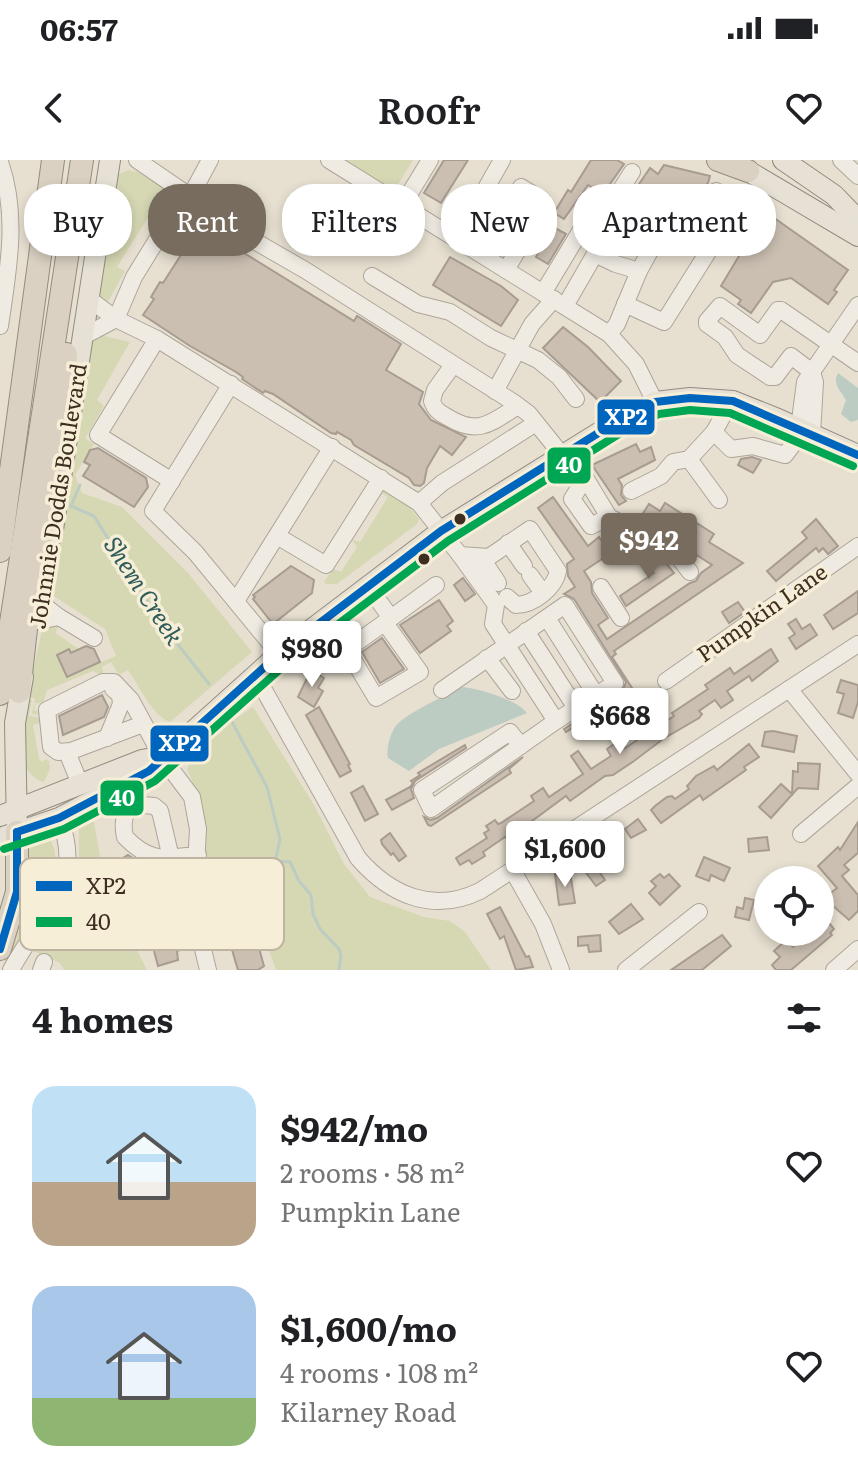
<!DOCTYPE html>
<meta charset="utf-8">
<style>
body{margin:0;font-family:Literata,serif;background:#f6f6f6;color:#202124;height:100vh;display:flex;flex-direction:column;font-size:30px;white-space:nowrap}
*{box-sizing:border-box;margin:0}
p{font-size:26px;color:#757577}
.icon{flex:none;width:44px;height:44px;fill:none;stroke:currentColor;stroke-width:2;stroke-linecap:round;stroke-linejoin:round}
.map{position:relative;height:810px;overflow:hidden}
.details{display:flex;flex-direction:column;background:#fff;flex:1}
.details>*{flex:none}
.banner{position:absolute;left:24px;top:24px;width:810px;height:72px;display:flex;gap:16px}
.controls{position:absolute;left:754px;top:706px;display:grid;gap:16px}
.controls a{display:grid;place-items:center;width:80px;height:80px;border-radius:50%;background:#fff;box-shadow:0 4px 12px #0003;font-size:40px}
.price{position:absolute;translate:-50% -68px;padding:0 18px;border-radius:8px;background:#fff;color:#222;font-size:26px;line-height:52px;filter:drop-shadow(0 2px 4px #0008)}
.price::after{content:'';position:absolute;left:50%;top:48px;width:24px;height:18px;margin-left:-12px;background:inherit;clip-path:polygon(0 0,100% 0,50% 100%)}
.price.current{background:#786c5e;color:#fff}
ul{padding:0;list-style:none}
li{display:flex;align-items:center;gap:24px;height:200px;padding:0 32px}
li span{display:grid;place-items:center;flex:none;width:224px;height:160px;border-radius:24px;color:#555}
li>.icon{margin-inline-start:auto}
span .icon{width:96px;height:96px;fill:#fffc;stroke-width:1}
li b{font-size:34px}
h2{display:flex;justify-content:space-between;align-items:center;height:96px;padding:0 32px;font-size:34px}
.pill{padding:0 28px;border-radius:32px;background:#fff;box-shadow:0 4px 12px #0003;font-size:28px;line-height:72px}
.pill.current{background:#786c5e;color:#fff}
.status{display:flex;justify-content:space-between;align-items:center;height:56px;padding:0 40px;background:#fff;direction:ltr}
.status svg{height:22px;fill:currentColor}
header{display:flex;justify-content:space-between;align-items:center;height:104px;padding:0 32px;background:#fff;font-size:36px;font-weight:600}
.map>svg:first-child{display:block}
.green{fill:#d6d7b3}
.water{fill:#bcccc2}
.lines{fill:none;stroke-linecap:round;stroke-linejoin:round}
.stream{stroke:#bcccc2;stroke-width:3}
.building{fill:#cbbfb2;stroke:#a89c90;stroke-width:2}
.minor-casing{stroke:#ada599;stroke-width:18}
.major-casing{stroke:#928b80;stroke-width:22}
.highway-casing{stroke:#928b80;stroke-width:24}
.minor{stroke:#efebe3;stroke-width:16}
.major{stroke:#e6e1d4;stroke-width:20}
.highway{stroke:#dad1c2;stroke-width:22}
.bus-1-casing{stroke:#f7eed8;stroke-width:14}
.bus-2-casing{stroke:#f7eed8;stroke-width:14}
.bus-1{stroke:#0065bd;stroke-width:8}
.bus-2{stroke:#00a651;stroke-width:8}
.bus-dot{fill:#3d2e20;stroke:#f7eed8;stroke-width:3}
.labels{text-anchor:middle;stroke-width:7;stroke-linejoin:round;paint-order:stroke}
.street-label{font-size:22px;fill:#3d2e20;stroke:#f7eed8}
.water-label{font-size:24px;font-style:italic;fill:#2f5d5a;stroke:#f7eed8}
.key{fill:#f7eed8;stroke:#bfb4a1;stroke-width:2}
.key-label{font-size:22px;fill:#3d2e20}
.line-badge{stroke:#f7eed8;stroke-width:3}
.badge-label{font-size:22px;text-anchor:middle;font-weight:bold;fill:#fff}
</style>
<div class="status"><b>06:57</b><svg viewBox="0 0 49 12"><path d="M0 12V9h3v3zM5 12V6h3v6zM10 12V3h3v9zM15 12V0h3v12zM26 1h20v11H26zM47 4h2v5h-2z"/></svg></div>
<header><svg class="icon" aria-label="back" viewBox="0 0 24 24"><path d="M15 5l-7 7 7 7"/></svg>Roofr<svg class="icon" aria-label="heart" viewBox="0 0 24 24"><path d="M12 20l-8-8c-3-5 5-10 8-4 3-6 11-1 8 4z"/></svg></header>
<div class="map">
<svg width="858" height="810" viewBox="0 0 858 810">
<rect width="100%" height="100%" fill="#e7e0d1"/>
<g class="green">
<path d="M340,0H413L392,34Z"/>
<path d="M128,10L137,12L166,29L117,107L125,111L107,143L98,137L112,22L119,14Z"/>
<path d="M100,175L130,182L97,240L104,246L85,278L94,284L75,315L82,333L122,347L188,413L252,492L170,562C152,556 139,525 128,510L119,515L111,502L102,507L104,516H102L93,511L47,530L43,544L35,543L34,550L42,553V555L32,554L35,538L27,537L43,466L60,464L55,473L79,489L71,493L68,489L57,495L67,516L116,496L105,469L49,433L91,182Z"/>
<path d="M384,329L405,342L419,359L417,364L337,424H326L324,422L333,409L341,412L357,387L351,379L360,382L388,337L382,333Z"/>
<path d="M27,539L32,540L29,556L41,558L40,563L33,565L39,599L42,602L47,599L49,601L50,609L44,622C11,613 24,564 27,539Z"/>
<path d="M253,547L314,645L344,704L370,737L424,757L450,761L465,772L491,810H276L244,722L202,734L206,681L202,644L187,609C198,587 232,560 253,547Z"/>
<path d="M92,651L107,736L116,748L147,810H64L60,803L33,791L70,734L79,707V663Z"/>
<path d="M39,675L50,679C72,721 25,771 3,804C14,776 28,745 28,713C28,700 24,689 33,677Z"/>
</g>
<g class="water">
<path d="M838,213L858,228V260L851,262L841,254L846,240C841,230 832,225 838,213Z"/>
<path d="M463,527C481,529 517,540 527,553L439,589L409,611L388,598C386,589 390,575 395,567C403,555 449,533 463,527Z"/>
</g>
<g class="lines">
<g class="stream">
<path d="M80,325L71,346L94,356L161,463L209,524"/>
<path d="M231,560L267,627L280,679L276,698L279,701L290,702L299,721L311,735L313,754L320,769L339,789L341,796L339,810"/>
</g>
</g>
<g class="building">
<path d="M444,0H468L441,43L424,33Z"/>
<path d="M591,0H617L624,4L603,34L588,25L564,59L554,53L568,30L571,32Z"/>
<path d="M664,5L710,16L708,23L697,36L674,40L665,51L663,49L649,69L627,53L642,31L637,27L650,8L658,14Z"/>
<path d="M506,42L524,50V53L504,86L486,75Z"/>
<path d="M770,55L848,110L834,130L837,132L828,144L791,118L773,122L751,153L738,144L741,140L721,126L745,86Z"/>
<path d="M204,59L214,66L210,72L354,161L357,156L401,184L386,210L423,232L419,244L431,260L466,277L452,295L440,286L427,308L424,323L420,326L414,325L409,318L354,285L351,280L337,272L336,274L331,273L273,234L265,231L263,233L242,219L243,217L236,212L190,186L143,155L154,139L151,137L160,122L163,123Z"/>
<path d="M553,67L566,74L548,104L536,97Z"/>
<path d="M450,97L501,126L518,140L501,166L433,125Z"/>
<path d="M563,167L588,187L621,221L600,242L543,188Z"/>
<path d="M636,284L640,292L651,287L655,300L618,319L622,325L621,335L626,341L619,345L592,305Z"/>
<path d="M98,288L146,318L148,327L134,347L83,316L90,305L84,302L90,290Z"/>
<path d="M752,297L761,300L753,313L738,305L741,299Z"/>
<path d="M553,337L588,386L599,377L601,380L606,376L619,395L609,402L605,397L584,411L591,422L592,433L608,458L598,465L607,479L690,423L696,421L701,413L712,405L686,388L678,380L640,358L649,344L660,351L665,343L714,374L709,382L743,403L614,491L616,494L612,497L632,528L566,572L564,569L622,532L626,522L574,439L564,434L575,427L568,416L567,404L574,399L538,348Z"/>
<path d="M816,359L838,386L828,394L823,388L819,392L816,388L776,421L767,411L807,378L802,372Z"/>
<path d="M660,396L674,413L626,446L620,436L654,413L648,403Z"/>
<path d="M291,406L314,420L312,433L273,464L253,439L255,437L253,435Z"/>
<path d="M463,418L475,434L465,441L454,425Z"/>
<path d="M858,431V453L833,469L824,455Z"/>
<path d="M439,440L453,461L447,466L451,471L420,493L400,465Z"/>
<path d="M738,442L745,452L729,463L722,452Z"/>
<path d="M796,459L802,469L810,464L817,475L796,489L789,478L795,474L788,464Z"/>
<path d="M382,478L404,509L380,523L362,492Z"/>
<path d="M86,486L94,489L100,502L67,517L57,495L69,489L71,493Z"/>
<path d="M771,489L778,501L752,521L749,516L727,531L733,540L721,548L715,540L699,551L702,554L699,558L663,579L634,601L613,615L605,616L570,641L566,636L509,678L505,677L483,692L485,696L472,704L469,700L460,705L456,698L487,678L484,673L489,670L486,666L495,660L498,664L501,663L534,641L531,636L543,628L549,637L583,614L571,596L578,591L591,609L611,596L607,589L620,580L625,588L674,556L672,553L708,529L705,525L730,508L734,514Z"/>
<path d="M311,510L324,518L318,528L323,531L314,547L298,537Z"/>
<path d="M841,520L858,525V542L853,558L838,553L844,534L837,532Z"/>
<path d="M102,535L108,547L104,557L63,575L59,556Z"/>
<path d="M319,547L350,604L348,605L351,611L340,617L306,555Z"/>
<path d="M773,571L797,576L794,592L762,586L765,572Z"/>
<path d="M749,584L759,597L744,607L746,610L703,640L700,635L661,663L651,650L655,646L667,637L672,636L675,639L689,629L687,626L696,616L714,606L717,610Z"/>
<path d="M465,585L466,588L415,621L411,629L414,638L392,650L386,640L410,627L413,623L411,621L420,615L418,613Z"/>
<path d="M523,597L509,609L511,613L431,666L428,665L424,657L430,660L437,658Z"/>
<path d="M798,603L820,604L818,629L798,628L771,658L759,647L781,624L792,634L793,611L798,612Z"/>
<path d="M363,626L378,654L365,661L351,633Z"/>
<path d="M638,659L646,670L631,678L625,669Z"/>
<path d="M858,662V693L844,705L849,710L842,716L858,735V751L849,760L824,738L837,728L818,706L838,687L840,690Z"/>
<path d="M390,673L406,696L399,701L393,693L391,695L382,684L381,680Z"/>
<path d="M767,677L769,690L749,692L748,679Z"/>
<path d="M604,681L611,693L594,704L605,720L596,726L575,698L591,685Z"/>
<path d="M128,695L147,707L157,708L160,729L117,736L113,704L124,702L123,698Z"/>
<path d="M704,697L730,708L724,721L711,715L709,721L696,716Z"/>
<path d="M570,712L575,743L559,745L555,714Z"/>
<path d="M660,714L664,718L669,714L680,726L660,745L649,733L656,726L651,721Z"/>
<path d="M228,728L230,735L237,733L251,776L255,774L264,806L258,810H238L230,783L226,784L221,768L218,769L214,759L210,747L220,744L217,732Z"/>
<path d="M745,738L754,740L749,760L735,757L737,747L743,749Z"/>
<path d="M631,744L643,759L619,774L609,762Z"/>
<path d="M500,747L526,797L529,796L533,807L516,810L504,776L500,779L487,754Z"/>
<path d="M166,751L171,767L176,766L183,789L177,791L178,800L158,806L148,768L144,770L141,759Z"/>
<path d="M825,758L834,769L830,773L832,775L791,810H776L772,805L780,797L774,791L786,780L793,787L810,772H820V763Z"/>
<path d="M600,775L601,791L589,792L588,785L578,786V777Z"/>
<path d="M722,775L731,786L702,810H671Z"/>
</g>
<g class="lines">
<defs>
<g id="minor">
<path d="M137,0L258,83L305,110L513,242L529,254L562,295"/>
<path d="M329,0L609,174L636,204L655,242"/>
<path d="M841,0L858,16"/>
<path d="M0,2C19,56 8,111 0,166"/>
<path d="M485,30L502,0"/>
<path d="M190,37L210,0"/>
<path d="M402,46L430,0"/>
<path d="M455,78C462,66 468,57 459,45"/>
<path d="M506,110L542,49V40L521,27"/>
<path d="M372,116L418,144L450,152L491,178L538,200L559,217L576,239"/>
<path d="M543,133L595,47C613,49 623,25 632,12"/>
<path d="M89,139L116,159L157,179L419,343L460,395L489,397L530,369L558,411C555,428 533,445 516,445L507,437"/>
<path d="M625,144L664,162L738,44L716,31L703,47L680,49L655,82L639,111"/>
<path d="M565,146L595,94L616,104L639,111L617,164L609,174"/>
<path d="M84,176L116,159L134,117L185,34"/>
<path d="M157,179L98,275L172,321"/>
<path d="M453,205L435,230L432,241C435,251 441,253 449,258C479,276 492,262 518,246"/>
<path d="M231,224L153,351L195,392L279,494"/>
<path d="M495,231L532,164L554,139"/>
<path d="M799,268L805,222L858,145"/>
<path d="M714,272L731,289L753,286L785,295L804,270"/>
<path d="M812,274L815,222L812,212L791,196L775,217H770L737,195L725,177L707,164V161L720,146L760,175L778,150H781L858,203"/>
<path d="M569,291L609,357L673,390L690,412"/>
<path d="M689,299L719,340"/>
<path d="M585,318L572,339L591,366L609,357"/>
<path d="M631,331L661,316L673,302L689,299L714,272L731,241"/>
<path d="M419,343L442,323L536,263"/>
<path d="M277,376L326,405L381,318"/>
<path d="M508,383L524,406"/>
<path d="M460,395L496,445L493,464L556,561L431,649L422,630L510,572L521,586"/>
<path d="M481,397L498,423"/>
<path d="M530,415L543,433"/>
<path d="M368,426L391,458L349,488L348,491L376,538L420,512L385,463"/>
<path d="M601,427L621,458"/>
<path d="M236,441L332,287"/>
<path d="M59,457L94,478"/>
<path d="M391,458L436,425"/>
<path d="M547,458L596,535"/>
<path d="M38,461L59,457L41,443"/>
<path d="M526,471L576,548"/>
<path d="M487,498L512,531"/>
<path d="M255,514L358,698C390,735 433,754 480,731L858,484"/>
<path d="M666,521L858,386"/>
<path d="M789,529L858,614"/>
<path d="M442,530L565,445L615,523L556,561"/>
<path d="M143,564L71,591L58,592L51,587L47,550L103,522H114L131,540L162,597L192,637L198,669L195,723L196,760L208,810"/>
<path d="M107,578L121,544L120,535L113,529"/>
<path d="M67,592L80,624"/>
<path d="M801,674L858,626"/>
<path d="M167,698L170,724L195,723"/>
<path d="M171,698L160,651L154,646C129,642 120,653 125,677C150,703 164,698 198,695"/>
<path d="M513,711L543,764L561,810"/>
<path d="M11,810C39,756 87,724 59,658"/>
<path d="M41,810L44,802"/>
<path d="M626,810L699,752"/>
<path d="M834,810L858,789"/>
</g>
<g id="major">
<path d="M783,0L834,35L858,60"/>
<path d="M748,11L858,76"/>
<path d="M52,376L110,0"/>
<path d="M0,656L142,600L158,597"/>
<path d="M17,672L15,563L23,517"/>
<path d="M0,678L59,658L149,611L279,494L441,371L616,262L655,242L690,238L733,241L778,259L858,295"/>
</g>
<g id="highway">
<path d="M718,0L748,11"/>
<path d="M0,391L53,0"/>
<path d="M19,532L26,469L64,229L66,194"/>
<path d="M0,534L82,0"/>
<path d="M0,789L17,732V672"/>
</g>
</defs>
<use href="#minor" class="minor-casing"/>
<use href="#major" class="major-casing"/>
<use href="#highway" class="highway-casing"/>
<use href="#minor" class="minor"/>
<use href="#major" class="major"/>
<use href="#highway" class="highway"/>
<defs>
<g id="bus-1">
<path d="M17,672L59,658L149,611L279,494L441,371L616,262L655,242L690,238L733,241L858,295"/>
<path d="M0,789L17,732V672"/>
</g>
<path id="bus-2" d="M4,689L64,669L155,621L287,503L448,381L622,272L659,254L690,250L730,253L853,306"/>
</defs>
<use href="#bus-1" class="bus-1-casing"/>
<use href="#bus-2" class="bus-2-casing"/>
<use href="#bus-1" class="bus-1"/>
<use href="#bus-2" class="bus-2"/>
</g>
<g class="bus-dot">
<circle cx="460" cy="359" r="7"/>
<circle cx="424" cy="399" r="7"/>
</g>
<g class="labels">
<g class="street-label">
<text transform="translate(58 336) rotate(-81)" y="8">Johnnie Dodds Boulevard</text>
<text transform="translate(762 453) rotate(-35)" y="8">Pumpkin Lane</text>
</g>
<g class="water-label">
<text transform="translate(143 431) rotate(57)" y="8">Shem Creek</text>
</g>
</g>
<rect x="20" y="698" width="264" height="92" rx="12" class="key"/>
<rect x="36" y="721" width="36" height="10" fill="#0065bd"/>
<rect x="36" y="757" width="36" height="10" fill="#00a651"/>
<g class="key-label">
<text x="86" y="734">XP2</text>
<text x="86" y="770">40</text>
</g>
<g class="line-badge">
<rect x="596" y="238" width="60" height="38" rx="8" fill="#0065bd"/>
<rect x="546" y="286" width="46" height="39" rx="8" fill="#00a651"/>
<rect x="149" y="564" width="61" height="39" rx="8" fill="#0065bd"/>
<rect x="99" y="619" width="46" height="38" rx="8" fill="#00a651"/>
</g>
<g class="badge-label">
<text x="626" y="265">XP2</text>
<text x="569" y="313">40</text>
<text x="180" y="591">XP2</text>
<text x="122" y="646">40</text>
</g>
</svg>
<div class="controls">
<a><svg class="icon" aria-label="locate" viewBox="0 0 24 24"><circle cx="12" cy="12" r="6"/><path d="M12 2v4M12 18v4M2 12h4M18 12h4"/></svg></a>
</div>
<b class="price current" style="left:649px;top:421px">$942</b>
<b class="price" style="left:312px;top:529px">$980</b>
<b class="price" style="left:620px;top:596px">$668</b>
<b class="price" style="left:565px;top:729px">$1,600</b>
<div class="banner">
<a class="pill">Buy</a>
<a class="pill current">Rent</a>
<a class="pill">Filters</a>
<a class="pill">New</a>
<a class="pill">Apartment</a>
</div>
</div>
<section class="details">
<h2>4 homes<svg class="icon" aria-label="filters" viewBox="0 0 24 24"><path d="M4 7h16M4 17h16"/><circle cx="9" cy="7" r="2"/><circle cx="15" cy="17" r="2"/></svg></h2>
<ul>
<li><span style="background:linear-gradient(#bfe0f5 60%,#b9a48a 0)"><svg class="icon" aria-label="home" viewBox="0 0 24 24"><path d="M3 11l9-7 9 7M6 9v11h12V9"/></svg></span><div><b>$942/mo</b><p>2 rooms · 58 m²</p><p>Pumpkin Lane</p></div><svg class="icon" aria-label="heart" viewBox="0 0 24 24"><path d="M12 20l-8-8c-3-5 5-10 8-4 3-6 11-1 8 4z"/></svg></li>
<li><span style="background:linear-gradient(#a9c7e8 70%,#8fb573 0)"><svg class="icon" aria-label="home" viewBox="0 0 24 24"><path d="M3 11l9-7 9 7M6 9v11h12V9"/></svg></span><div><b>$1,600/mo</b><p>4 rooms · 108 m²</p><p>Kilarney Road</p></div><svg class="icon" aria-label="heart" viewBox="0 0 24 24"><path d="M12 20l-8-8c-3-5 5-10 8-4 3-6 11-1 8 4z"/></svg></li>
</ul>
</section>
